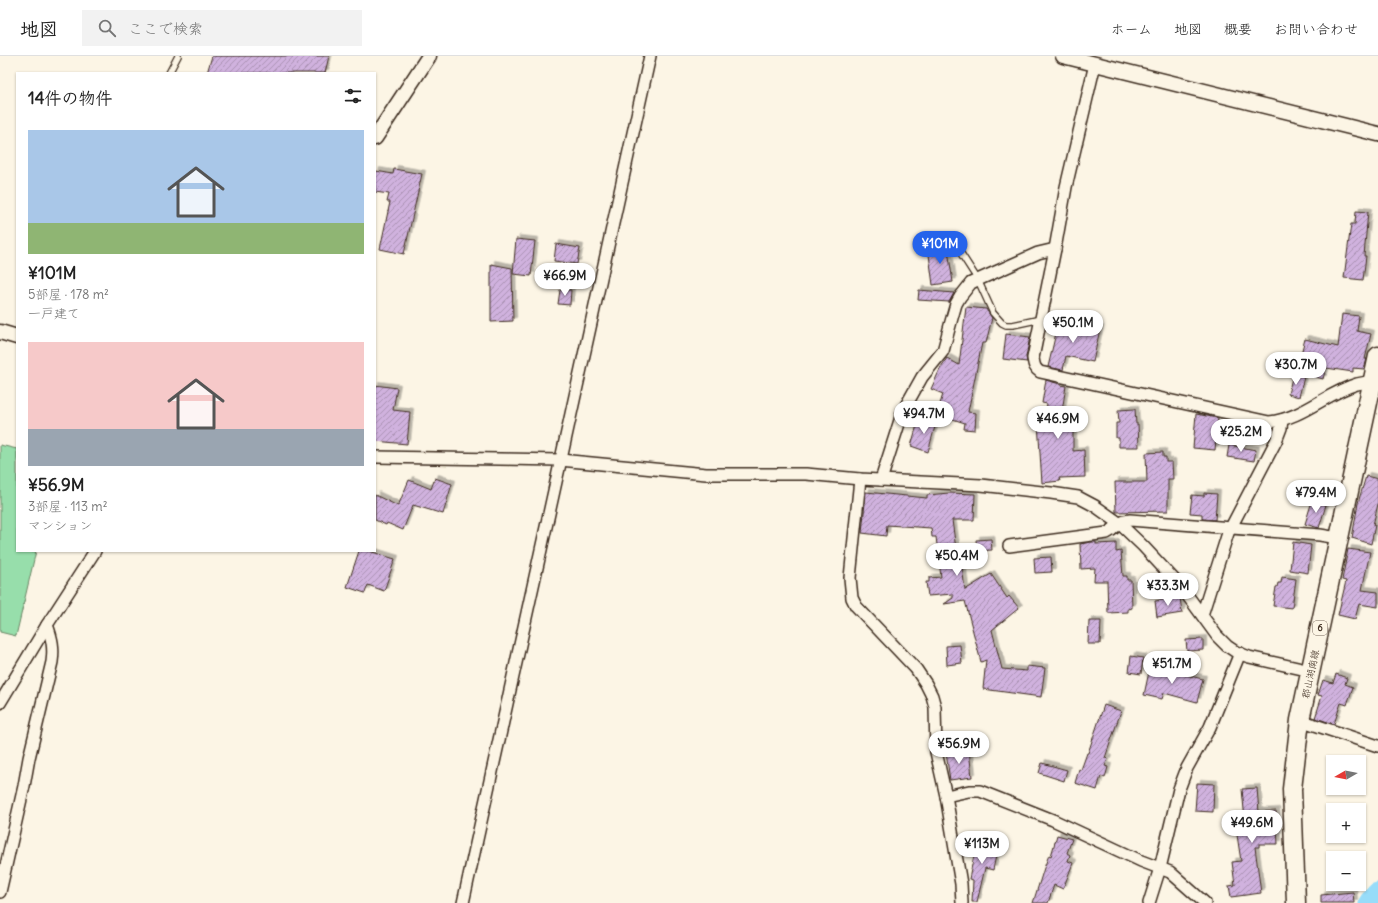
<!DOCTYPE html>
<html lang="ja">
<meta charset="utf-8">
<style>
body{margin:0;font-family:Delius,"Klee One",sans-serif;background:#f2f2f2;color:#222;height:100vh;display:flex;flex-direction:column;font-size:15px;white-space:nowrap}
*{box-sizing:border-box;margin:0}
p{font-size:13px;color:#767676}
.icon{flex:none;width:22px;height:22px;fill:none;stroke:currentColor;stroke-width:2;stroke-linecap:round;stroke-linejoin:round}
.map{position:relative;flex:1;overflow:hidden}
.drawer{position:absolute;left:16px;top:16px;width:360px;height:480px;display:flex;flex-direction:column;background:#fff;border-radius:0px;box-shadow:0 1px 3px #0004}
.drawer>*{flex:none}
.needle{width:26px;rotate:261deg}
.tools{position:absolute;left:1326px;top:699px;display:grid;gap:8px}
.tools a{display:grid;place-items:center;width:40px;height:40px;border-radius:0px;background:#fff;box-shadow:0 1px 3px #0004;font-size:20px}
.price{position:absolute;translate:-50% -34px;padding:0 9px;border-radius:14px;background:#fff;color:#222;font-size:13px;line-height:26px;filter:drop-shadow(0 1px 2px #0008)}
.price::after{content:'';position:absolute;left:50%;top:24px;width:12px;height:9px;margin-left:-6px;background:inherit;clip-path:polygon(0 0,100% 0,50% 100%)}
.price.active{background:#2563eb;color:#fff}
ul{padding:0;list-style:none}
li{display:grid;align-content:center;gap:8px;height:212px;padding:0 12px}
li span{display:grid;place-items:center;height:124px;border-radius:0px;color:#555}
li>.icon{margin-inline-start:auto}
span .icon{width:72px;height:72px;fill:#fffc;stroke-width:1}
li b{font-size:17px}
h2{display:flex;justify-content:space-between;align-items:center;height:48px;padding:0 12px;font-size:17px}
header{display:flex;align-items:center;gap:24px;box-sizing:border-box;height:56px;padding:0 20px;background:#fff;border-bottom:1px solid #e0e0e0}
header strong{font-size:19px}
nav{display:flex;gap:22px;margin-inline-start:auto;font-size:14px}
.search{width:280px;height:36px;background:#f2f2f2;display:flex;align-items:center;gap:10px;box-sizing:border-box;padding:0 14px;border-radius:0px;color:#767676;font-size:15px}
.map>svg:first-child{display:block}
.garden{fill:#97deab;stroke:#698464}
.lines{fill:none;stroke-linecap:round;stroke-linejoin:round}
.river{stroke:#97dcf9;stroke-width:25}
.building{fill:url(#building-hatch);stroke:#3b2a1e;filter:url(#shadow)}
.service-casing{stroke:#3b2a1e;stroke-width:8}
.minor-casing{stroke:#3b2a1e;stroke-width:14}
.tertiary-casing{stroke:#3b2a1e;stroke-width:17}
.primary-casing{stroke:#3b2a1e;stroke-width:21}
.service{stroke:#fcf5e5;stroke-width:5.5}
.minor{stroke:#fcf5e5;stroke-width:11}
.tertiary{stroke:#fcf5e5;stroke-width:14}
.primary{stroke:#fcf5e5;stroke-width:18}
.labels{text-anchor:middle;stroke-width:4;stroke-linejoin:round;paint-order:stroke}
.shield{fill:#fcf5e5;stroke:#75675a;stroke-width:1}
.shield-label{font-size:9px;font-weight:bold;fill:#3b2a1e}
.street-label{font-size:10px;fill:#3b2a1e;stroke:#fcf5e5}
</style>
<header>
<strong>地図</strong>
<div class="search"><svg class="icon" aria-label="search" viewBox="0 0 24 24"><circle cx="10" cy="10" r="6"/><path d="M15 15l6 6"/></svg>ここで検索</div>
<nav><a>ホーム</a><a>地図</a><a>概要</a><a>お問い合わせ</a></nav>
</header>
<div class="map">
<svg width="1378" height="847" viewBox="0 0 1378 847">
<defs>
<pattern id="building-hatch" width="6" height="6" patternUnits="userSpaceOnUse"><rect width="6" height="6" fill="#d0b2de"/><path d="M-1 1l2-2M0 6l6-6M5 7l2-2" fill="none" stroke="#aa91b3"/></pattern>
<filter id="shadow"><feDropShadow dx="3.5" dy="-3.5" stdDeviation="0" flood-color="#0004"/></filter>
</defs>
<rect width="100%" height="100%" fill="#fcf5e5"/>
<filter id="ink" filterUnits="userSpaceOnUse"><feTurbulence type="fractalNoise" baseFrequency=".025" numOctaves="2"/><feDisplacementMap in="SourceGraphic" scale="8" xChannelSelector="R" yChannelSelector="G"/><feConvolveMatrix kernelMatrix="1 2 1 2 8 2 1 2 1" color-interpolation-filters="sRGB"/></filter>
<g filter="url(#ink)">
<path class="garden" d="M0,389L17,393V495H36L16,580L0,576Z"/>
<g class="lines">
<path class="river" d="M1371,847L1378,839"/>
</g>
<g class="building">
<path d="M212,0H329L325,17H207Z"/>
<path d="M394,113L422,118L404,198L380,193L390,146H387L389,138L375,136V121L376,115L393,118Z"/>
<path d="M1356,155L1368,156L1364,200H1366L1363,224L1344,222L1351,168H1355Z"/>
<path d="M516,183L535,185L531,220L513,218Z"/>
<path d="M556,188L580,192L577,208L554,205Z"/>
<path d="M947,188L953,226L933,229L928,191Z"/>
<path d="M491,208L512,212L513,265L491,266Z"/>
<path d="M560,234H571L570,249L558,248Z"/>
<path d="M919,234L954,237L949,246L918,244Z"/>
<path d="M966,251L986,253L992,262L986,287H982L968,356L976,357L975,374L964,373L965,367L937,358L943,338L931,333L941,311L947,302L959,309Z"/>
<path d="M1342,258L1359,260L1357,275L1371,278L1365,303H1367L1364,313L1353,312V316L1326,312L1323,323L1296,316L1305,283L1338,291Z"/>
<path d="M1059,264L1100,273L1093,306L1066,300L1063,314L1048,311Z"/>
<path d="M1006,278L1030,281L1026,301L1027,306L1003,303Z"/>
<path d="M1293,318L1304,321L1299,341L1288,338Z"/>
<path d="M1046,324L1060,328V329L1066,330L1060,368H1073V395L1084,394L1085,421L1059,422L1060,425L1042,427L1038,367H1044L1047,348L1042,347Z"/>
<path d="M375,329L397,332L393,354L410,356L407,388L375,385Z"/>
<path d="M1135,353L1136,368H1138L1139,391H1119V382H1116V367H1119L1118,354Z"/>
<path d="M1196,358L1218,362L1215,394L1193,392Z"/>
<path d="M919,362L936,367L928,396L911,390Z"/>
<path d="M1229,389L1256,394L1254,405L1227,401Z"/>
<path d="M1163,396V401H1166V406H1172L1173,423H1168V455L1116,456L1115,426H1147L1146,397Z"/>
<path d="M1366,420L1378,423V448L1373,469H1375L1371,488L1352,482L1358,447Z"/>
<path d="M435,422L452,428L443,458L413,449L403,474L387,467L386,469L375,464V439L398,450L409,424L431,433Z"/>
<path d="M866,436L927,442V439L949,437L975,438L974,464H952L956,493H960L965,534L991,518L1007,542L1009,540L1019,552L992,574L1002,613L1027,615V610L1045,612L1041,641L983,633L986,604L981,606L965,545L944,548L953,542V538L928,540L926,526H929V522L941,521L936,481H932L931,472L887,469L886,480L862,477Z"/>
<path d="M1204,437L1217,438L1215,464L1202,463V458L1190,457L1192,439L1204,440Z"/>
<path d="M1312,445L1326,449L1319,472L1305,468Z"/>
<path d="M991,483L992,494L977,495L976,484Z"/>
<path d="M1091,486H1096V488L1116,487V496L1121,495L1123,520H1127V524H1131L1132,552L1128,553V556L1108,557L1107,525H1094L1095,512L1081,513L1080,488Z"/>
<path d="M1293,486L1311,489L1308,517L1290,514Z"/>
<path d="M1348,493L1370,496L1362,534L1378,536V551L1359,548L1355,563L1338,559L1346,525L1342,524Z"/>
<path d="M359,495H369L395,503L384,535L368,529L365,537L347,531Z"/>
<path d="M1051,501L1052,516L1035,517L1034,502Z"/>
<path d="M1282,521L1296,523L1292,552L1273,550L1276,531H1277L1278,527H1281Z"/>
<path d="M1180,541L1182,557L1157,561L1155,545Z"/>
<path d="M1089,565H1101L1100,588H1088Z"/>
<path d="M1203,583V594L1187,595L1186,584Z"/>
<path d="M960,589L962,607L947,609L946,590Z"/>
<path d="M1131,600L1143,602L1141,618L1129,616Z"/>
<path d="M1150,611L1203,623L1197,646L1164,637L1162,643L1144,639Z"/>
<path d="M1336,618L1347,622L1345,628L1353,631L1347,649L1341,647L1334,668L1315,662L1322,640L1318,639L1323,624L1333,627Z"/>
<path d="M1104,649L1121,655L1105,702L1108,703L1105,710L1108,711L1105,722L1101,720L1097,734L1075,727L1079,713L1081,714L1087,697H1088Z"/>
<path d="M969,694L972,721L950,724L946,697Z"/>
<path d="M1042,707L1067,714L1064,725L1039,717Z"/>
<path d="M1197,727L1214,728L1213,756L1195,755Z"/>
<path d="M1257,732L1259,756L1276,755L1278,788H1259V791H1255L1261,837L1231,841L1229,830L1235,829L1232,806L1241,805L1235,766L1245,764L1242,733Z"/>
<path d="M1057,779L1072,783L1067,797L1070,799L1068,805L1073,807L1063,833L1054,829L1048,847H1033L1044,812L1049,799L1051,800Z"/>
<path d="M977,785L998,790L993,814L985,812L977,846H972L973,824L969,823Z"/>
<path d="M1353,836L1354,847H1321V839Z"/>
</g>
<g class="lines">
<defs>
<g id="service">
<path d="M169,17L178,0"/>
<path d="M951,182L978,224L993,257L1002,267L1006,269H1013L1041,263"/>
</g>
<g id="minor">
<path d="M1095,8L1066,131L1055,193L1033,302C1034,308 1034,312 1040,316L1269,366C1302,363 1326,337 1357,328C1362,327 1367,326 1372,325"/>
<path d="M375,401L560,404L706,418H806L860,423L981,429L1051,437L1078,441L1095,450L1119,467L1143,490L1182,532L1217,580L1227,590L1236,596L1249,601L1311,615"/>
<path d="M860,423L850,522L852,542L856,550L916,613L926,628L932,640L935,651L936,696L946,740L961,828L962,847"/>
<path d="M881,424L903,355L922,321L943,295L952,262L956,248L960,241L971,227L1038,197L1055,193"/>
<path d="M1009,490L1107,477C1118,472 1115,466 1130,464L1320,479L1338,482"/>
<path d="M1202,559L1228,477L1276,385L1281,372L1282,364"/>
<path d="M0,647L47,569L95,495"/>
<path d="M1300,664L1378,690"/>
<path d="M946,740L969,735H980L1053,764L1141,805L1170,816L1205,847"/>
<path d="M0,836L24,730L29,702L52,606C54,592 52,582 47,569"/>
<path d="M463,847L650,0"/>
<path d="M1149,847L1160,812L1179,733L1187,712L1210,671L1240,597"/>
</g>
<g id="tertiary">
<path d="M1063,0L1378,78"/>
<path d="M375,82L429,0"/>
<path d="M0,276L17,281"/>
</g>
<path id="primary" d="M1296,847L1292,733L1300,664L1378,300"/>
</defs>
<use href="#service" class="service-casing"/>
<use href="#minor" class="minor-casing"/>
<use href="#tertiary" class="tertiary-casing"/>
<use href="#primary" class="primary-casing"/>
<use href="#service" class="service"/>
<use href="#minor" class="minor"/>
<use href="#tertiary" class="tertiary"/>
<use href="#primary" class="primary"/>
</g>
</g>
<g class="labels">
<rect class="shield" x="1313" y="565" width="14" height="14" rx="3"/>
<g class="shield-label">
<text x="1320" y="575">6</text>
</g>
<g class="street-label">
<text transform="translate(1310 618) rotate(-78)" y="4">郡山湖南線</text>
</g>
</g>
</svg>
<div class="tools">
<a><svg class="needle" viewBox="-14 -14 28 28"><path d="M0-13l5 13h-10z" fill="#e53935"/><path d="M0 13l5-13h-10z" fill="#767676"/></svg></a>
<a>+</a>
<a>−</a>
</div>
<b class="price active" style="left:940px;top:209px">¥101M</b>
<b class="price" style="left:565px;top:241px">¥66.9M</b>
<b class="price" style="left:1073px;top:288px">¥50.1M</b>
<b class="price" style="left:1296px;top:330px">¥30.7M</b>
<b class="price" style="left:924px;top:379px">¥94.7M</b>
<b class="price" style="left:1058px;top:384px">¥46.9M</b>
<b class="price" style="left:1241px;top:397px">¥25.2M</b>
<b class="price" style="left:1316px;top:458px">¥79.4M</b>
<b class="price" style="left:957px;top:521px">¥50.4M</b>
<b class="price" style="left:1168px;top:551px">¥33.3M</b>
<b class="price" style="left:1172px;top:629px">¥51.7M</b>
<b class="price" style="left:959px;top:709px">¥56.9M</b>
<b class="price" style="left:1252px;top:788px">¥49.6M</b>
<b class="price" style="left:982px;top:809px">¥113M</b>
<section class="drawer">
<h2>14件の物件<svg class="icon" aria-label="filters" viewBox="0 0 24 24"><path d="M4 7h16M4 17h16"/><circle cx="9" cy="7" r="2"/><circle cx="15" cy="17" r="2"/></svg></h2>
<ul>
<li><span style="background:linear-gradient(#a9c7e8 75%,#8fb573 0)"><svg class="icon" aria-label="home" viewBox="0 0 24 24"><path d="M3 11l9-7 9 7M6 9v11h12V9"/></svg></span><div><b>¥101M</b><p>5部屋 · 178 m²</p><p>一戸建て</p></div></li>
<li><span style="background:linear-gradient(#f6c9c9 70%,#9aa5b1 0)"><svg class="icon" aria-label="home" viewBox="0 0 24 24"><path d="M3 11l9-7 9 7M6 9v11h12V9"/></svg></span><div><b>¥56.9M</b><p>3部屋 · 113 m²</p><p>マンション</p></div></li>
</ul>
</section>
</div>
